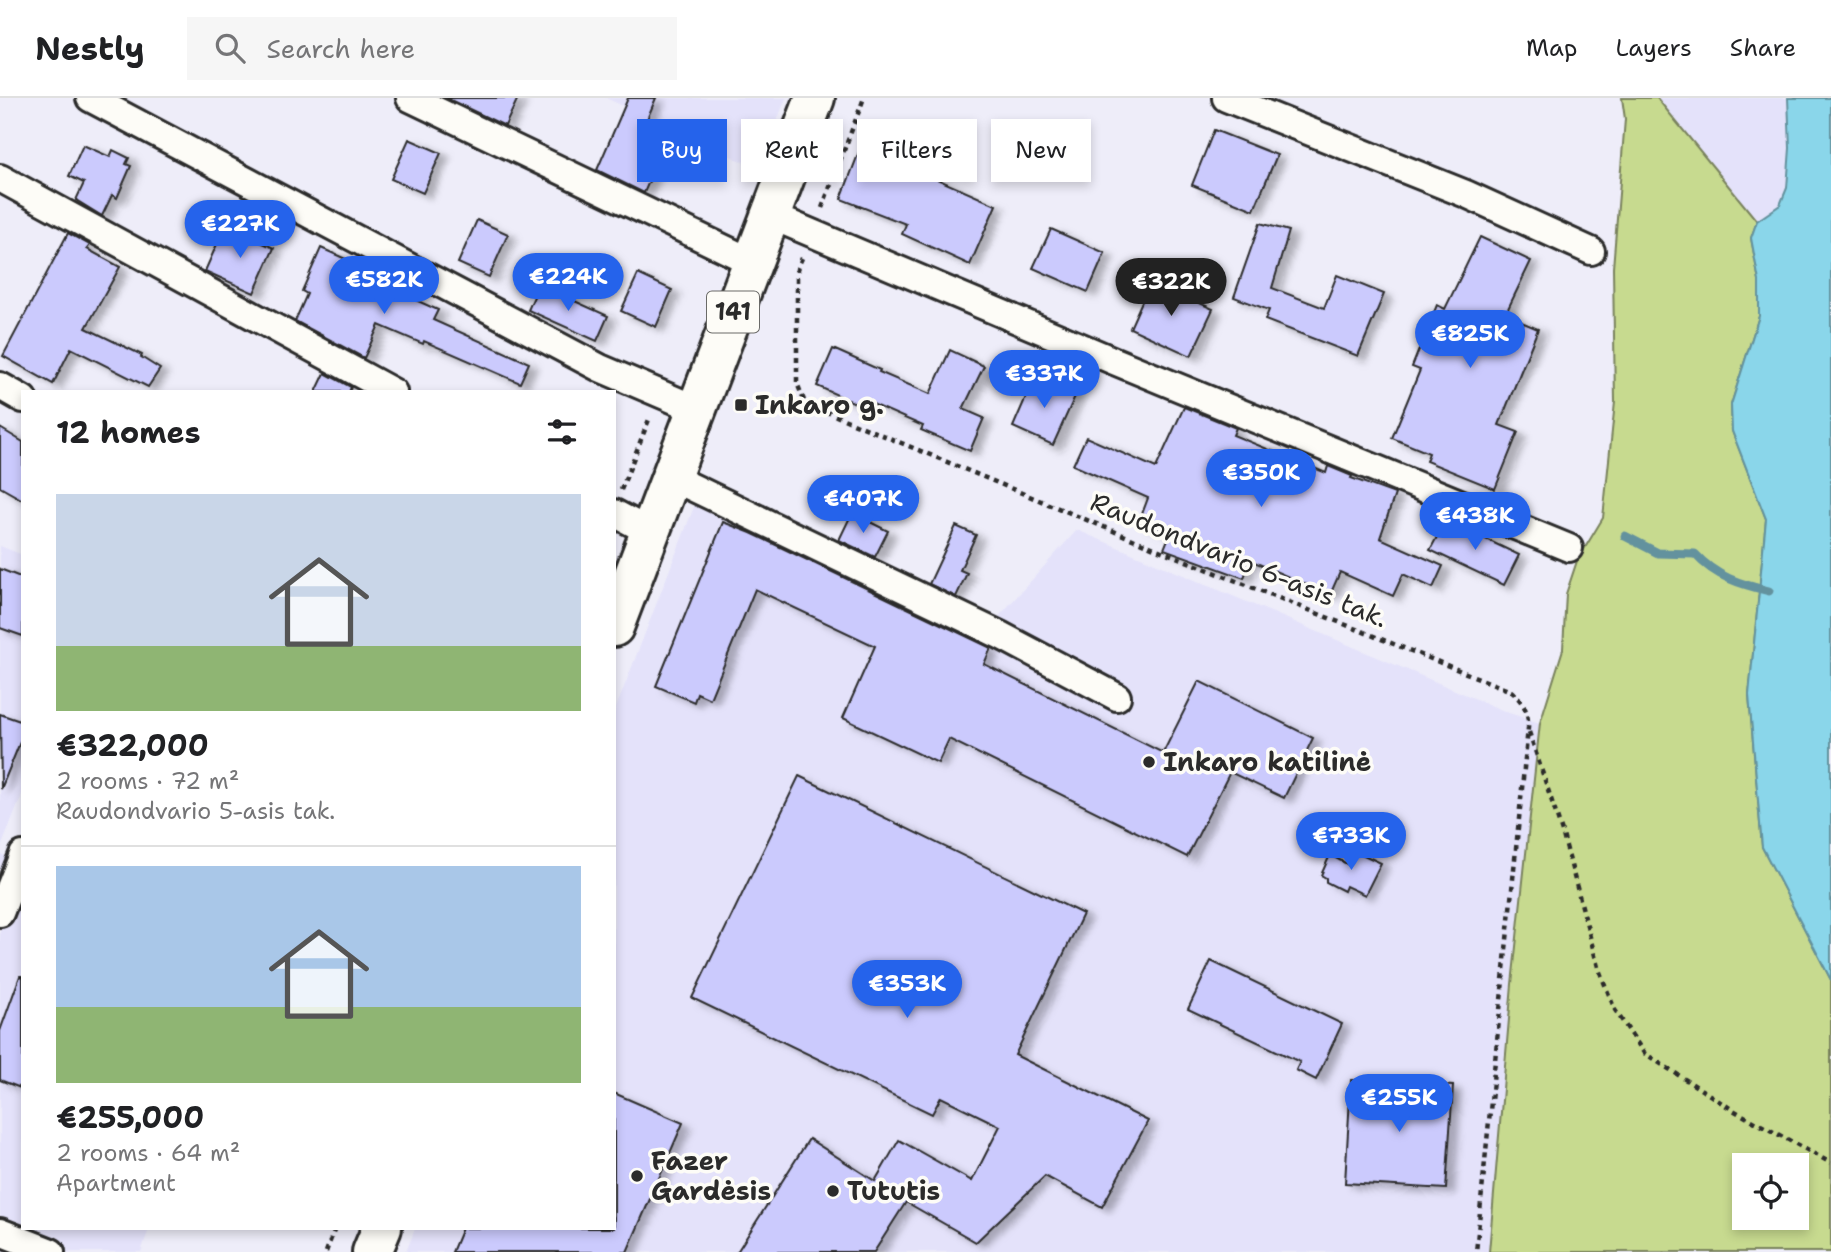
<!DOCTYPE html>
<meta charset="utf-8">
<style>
body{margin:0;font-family:"Shantell Sans",sans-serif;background:#f6f6f6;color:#202124;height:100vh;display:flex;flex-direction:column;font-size:26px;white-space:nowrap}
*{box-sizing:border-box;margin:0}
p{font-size:23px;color:#757577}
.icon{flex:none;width:38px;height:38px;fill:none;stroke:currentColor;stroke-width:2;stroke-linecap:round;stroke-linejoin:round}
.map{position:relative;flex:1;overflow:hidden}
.details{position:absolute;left:21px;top:292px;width:595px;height:840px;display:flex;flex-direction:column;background:#fff;border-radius:0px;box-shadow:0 4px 10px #0003}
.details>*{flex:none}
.guide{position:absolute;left:637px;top:21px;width:665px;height:63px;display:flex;gap:14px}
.tools{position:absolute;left:1732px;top:1055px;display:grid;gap:14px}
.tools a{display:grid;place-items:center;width:77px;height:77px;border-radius:0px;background:#fff;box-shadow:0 4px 10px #0003;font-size:35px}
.price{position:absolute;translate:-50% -60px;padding:0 16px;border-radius:24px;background:#2563eb;color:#fff;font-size:23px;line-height:46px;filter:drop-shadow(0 2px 4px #0008)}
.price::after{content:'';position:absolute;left:50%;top:42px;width:21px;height:16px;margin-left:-10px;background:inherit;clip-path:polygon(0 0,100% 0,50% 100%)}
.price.on{background:#222;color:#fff}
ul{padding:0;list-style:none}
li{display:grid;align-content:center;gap:14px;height:371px;padding:0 35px}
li+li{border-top:2px solid #e0e0e0}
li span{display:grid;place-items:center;height:217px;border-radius:0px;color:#555}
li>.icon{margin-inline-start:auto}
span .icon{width:126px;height:126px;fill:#fffc;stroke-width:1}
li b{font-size:30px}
h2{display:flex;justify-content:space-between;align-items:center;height:84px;padding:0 35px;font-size:30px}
.chip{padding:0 24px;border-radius:0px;background:#fff;box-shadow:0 4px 10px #0003;font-size:24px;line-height:63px}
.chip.on{background:#2563eb;color:#fff}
header{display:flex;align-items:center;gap:42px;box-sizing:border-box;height:98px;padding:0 35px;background:#fff;border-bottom:2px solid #e0e0e0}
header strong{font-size:33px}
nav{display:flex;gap:38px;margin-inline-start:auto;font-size:24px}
.search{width:490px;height:63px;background:#f6f6f6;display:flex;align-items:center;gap:18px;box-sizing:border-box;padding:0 24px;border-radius:0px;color:#757577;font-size:26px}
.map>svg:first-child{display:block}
.built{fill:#e4e2fa}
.green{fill:#c7da8f;stroke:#79825d;stroke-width:2;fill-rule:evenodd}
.water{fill:#8ad6ea;stroke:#64929e;stroke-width:2}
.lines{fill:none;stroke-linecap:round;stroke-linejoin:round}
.stream{stroke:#64929e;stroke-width:9}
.building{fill:#cbcafd;stroke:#2b2b2b;stroke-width:2;filter:url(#shadow)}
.minor-casing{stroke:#2b2b2b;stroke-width:32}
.primary-casing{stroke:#2b2b2b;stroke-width:44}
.path{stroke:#2b2b2b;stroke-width:4.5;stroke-dasharray:5 5;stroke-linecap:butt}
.minor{stroke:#fdfcf7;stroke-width:26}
.primary{stroke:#fdfcf7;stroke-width:38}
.poi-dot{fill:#2b2b2b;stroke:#fdfcf7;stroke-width:2.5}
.labels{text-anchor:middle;stroke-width:7;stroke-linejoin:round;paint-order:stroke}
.shield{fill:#fdfcf7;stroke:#6a6a68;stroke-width:2}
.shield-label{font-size:24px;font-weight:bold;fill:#2b2b2b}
.poi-label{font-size:26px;font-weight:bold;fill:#2b2b2b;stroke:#fdfcf7;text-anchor:start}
.street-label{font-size:26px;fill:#2b2b2b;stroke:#fdfcf7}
</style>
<header>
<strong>Nestly</strong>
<div class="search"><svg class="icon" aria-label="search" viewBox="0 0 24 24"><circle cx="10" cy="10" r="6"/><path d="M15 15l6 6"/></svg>Search here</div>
<nav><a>Map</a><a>Layers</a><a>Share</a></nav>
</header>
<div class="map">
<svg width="1831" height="1154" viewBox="0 0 1831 1154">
<defs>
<filter id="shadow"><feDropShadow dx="8" dy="4.5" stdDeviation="3.5" flood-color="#0004"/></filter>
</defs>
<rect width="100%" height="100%" fill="#eeedf9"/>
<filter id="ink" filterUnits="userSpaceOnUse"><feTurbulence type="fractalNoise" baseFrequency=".0143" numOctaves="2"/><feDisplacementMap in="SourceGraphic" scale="14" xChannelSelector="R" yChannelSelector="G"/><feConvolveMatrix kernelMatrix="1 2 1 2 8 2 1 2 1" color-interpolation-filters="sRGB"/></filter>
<g filter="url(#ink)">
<g class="built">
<path d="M606,0H786L758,71Z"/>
<path d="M1657,0H1788L1790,50L1787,90L1780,107L1757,123Z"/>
<path d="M706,378L983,536L1077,432L1509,615L1540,625L1512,886L1489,1154H406L415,1131L614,1130V615Z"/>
<path d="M0,448L23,457V694L0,752Z"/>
<path d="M0,756L23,765V1130L149,1131L141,1154H0Z"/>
</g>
<path class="green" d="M1622,0H1657L1757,123L1751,140L1759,183V218L1731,307L1732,333L1766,421L1749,597L1762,749L1831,882V1154H1489L1512,886L1540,625L1563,551L1566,496L1577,463L1603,420L1615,304L1613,170L1625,21ZM1745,1068H1797V1120H1745Z"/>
<path class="water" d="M1788,0H1831V882L1762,749L1749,597L1766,421L1732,333L1731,307L1759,218V183L1751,140L1757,123L1780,107L1787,90L1790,50Z"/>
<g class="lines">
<path class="stream" d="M1625,438L1658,455L1695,456C1716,479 1740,486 1769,493"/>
</g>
<g class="building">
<path d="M446,0H518L505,28Z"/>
<path d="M628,0H656L645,26L669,37L644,95L597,72Z"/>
<path d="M1214,32L1277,57L1254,112L1192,87Z"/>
<path d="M409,41L441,55L423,95L391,81Z"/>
<path d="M83,47L110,59L113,52L129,60L126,66L131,68L117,100L112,97L102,118L76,102L84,85L69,78Z"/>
<path d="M859,54L927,80L928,77L996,107L970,167L902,136L906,126L841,101Z"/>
<path d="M477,122L508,136L489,179L458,165Z"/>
<path d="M1260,125L1289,133L1272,190L1324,210L1337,177L1384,196L1358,258L1265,222L1269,212L1234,199Z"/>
<path d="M225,128L274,150L254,195L205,173Z"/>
<path d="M1051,131L1105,155L1088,194L1033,170Z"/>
<path d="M68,135L90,147L87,151L120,169L86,230L142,257L141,259L160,271L148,289L71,250L53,286L3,258Z"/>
<path d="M1480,139L1531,163L1505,217L1538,231L1499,327L1518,334L1495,391L1426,363L1429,355L1392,340L1420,272L1412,269L1437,207L1445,211Z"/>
<path d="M321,150L375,174L371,182L438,212L433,222L529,265L520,285L424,243L423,246L379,227L364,260L295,223L307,196L302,193Z"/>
<path d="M638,176L672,192L656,229L621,213Z"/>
<path d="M1151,183L1213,211L1191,258L1130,230Z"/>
<path d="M539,187L608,218L597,243L528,212Z"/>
<path d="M833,251L880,272L879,274L930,296L950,252L984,268L963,311L984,320L970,353L921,332L923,328L866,303L864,309L817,288Z"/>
<path d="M325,275L351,289L349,294H316Z"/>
<path d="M1035,278L1076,296L1053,347L1013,329Z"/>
<path d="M1184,309L1236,330L1233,337L1326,375L1328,368L1352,378L1351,380L1395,396L1380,440L1443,468L1433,490L1403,476L1393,498L1340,474L1330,497L1250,462L1244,480L1164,451L1170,436L1139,424L1148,400L1073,367L1086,339L1156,370Z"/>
<path d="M0,330L23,344V402L0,389Z"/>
<path d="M852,415L888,433L875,459L839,442Z"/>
<path d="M1446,422L1519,457L1504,487L1430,452Z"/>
<path d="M723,424L751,435L991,550L984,566L1163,655L1199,583L1313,640L1284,700L1230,674L1187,759L949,641L938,665L843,620L875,548L755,491L710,601L697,595L694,604L656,588Z"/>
<path d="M956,428L976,437L960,472L967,475L956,499L929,486Z"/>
<path d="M0,471L23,480V538L0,530Z"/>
<path d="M0,616L23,624V637L1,691Z"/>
<path d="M799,678L1083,816L1015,957L1148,1023L1102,1109L1045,1078L976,1144L906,1104L874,1154H737L809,1041L875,1083L899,1042L972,1083L1000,1028L941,999L932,1016L692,900Z"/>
<path d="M1353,752L1381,765L1365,797L1346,788L1344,793L1326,784V780L1321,777L1330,757L1347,766Z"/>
<path d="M1211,863L1342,926L1316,982L1296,972L1300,964L1188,911Z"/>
<path d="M20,878H23V991L0,982V933Z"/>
<path d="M1351,982L1453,988L1446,1091L1345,1085Z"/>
<path d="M614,995L683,1025L627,1154H452L462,1130H614Z"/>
</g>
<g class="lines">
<defs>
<g id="minor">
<path d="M90,0L600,270L696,311"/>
<path d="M410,0L752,164"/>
<path d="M1226,0L1466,96L1591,153"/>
<path d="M0,80L393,294"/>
<path d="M769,117L1112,262L1569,450"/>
<path d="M0,288L23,301"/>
<path d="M671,379L1000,537L1117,599"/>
<path d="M614,415L650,434"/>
<path d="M0,815L23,757"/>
<path d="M0,1134L51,1154"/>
</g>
<g id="primary">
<path d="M614,529L815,0"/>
<path d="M372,1154L382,1130"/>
</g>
</defs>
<use href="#minor" class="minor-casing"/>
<use href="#primary" class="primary-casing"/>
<g class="path">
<path d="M822,110L864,0"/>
<path d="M802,160L797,171V285L805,305L1164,454L1511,593C1523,604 1529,613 1528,630L1476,1154"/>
<path d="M621,392L650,319"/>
<path d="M1529,634L1563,737L1598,869L1615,912L1644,955L1733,1012L1831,1065"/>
<path d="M326,1154L335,1130"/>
</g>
<use href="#minor" class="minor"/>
<use href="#primary" class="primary"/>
</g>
</g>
<g class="poi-dot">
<rect x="734" y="300" width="14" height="14" rx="3.5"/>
<circle cx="1149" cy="664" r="7"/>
<circle cx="637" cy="1078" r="7"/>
<circle cx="833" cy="1093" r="7"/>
</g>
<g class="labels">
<rect class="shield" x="707" y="193.5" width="52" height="41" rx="5"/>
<g class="shield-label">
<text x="733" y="222">141</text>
</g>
<g class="poi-label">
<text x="755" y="316">Inkaro g.</text>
<text x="1163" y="673">Inkaro katilinė</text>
<text x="651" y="1072">Fazer<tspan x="651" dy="30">Gardėsis</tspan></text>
<text x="847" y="1102">Tututis</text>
</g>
<g class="street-label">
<text transform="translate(1239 462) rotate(22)" y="9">Raudondvario 6-asis tak.</text>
</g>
</g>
</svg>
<div class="tools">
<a><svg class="icon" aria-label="locate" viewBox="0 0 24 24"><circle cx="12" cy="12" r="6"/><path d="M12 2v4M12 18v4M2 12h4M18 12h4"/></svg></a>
</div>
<b class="price" style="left:240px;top:162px">€227K</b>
<b class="price" style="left:568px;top:215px">€224K</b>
<b class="price" style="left:384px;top:218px">€582K</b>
<b class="price on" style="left:1171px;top:220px">€322K</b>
<b class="price" style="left:1470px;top:272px">€825K</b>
<b class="price" style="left:1044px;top:312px">€337K</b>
<b class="price" style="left:1261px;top:411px">€350K</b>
<b class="price" style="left:863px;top:437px">€407K</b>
<b class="price" style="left:1475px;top:454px">€438K</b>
<b class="price" style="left:1351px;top:774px">€733K</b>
<b class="price" style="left:907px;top:922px">€353K</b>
<b class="price" style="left:1399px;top:1036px">€255K</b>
<div class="guide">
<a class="chip on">Buy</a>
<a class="chip">Rent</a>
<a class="chip">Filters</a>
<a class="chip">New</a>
</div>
<section class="details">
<h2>12 homes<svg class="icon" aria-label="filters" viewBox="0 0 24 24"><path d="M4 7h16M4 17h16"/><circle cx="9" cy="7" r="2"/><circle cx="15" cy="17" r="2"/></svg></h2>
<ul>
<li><span style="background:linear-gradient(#c9d6e8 70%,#8fb573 0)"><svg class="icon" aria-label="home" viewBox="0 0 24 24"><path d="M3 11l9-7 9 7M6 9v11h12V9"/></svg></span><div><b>€322,000</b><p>2 rooms · 72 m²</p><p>Raudondvario 5-asis tak.</p></div></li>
<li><span style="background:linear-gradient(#a9c7e8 65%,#8fb573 0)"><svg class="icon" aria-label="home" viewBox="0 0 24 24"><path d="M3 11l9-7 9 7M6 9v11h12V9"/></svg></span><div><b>€255,000</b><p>2 rooms · 64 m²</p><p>Apartment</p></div></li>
</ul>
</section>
</div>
